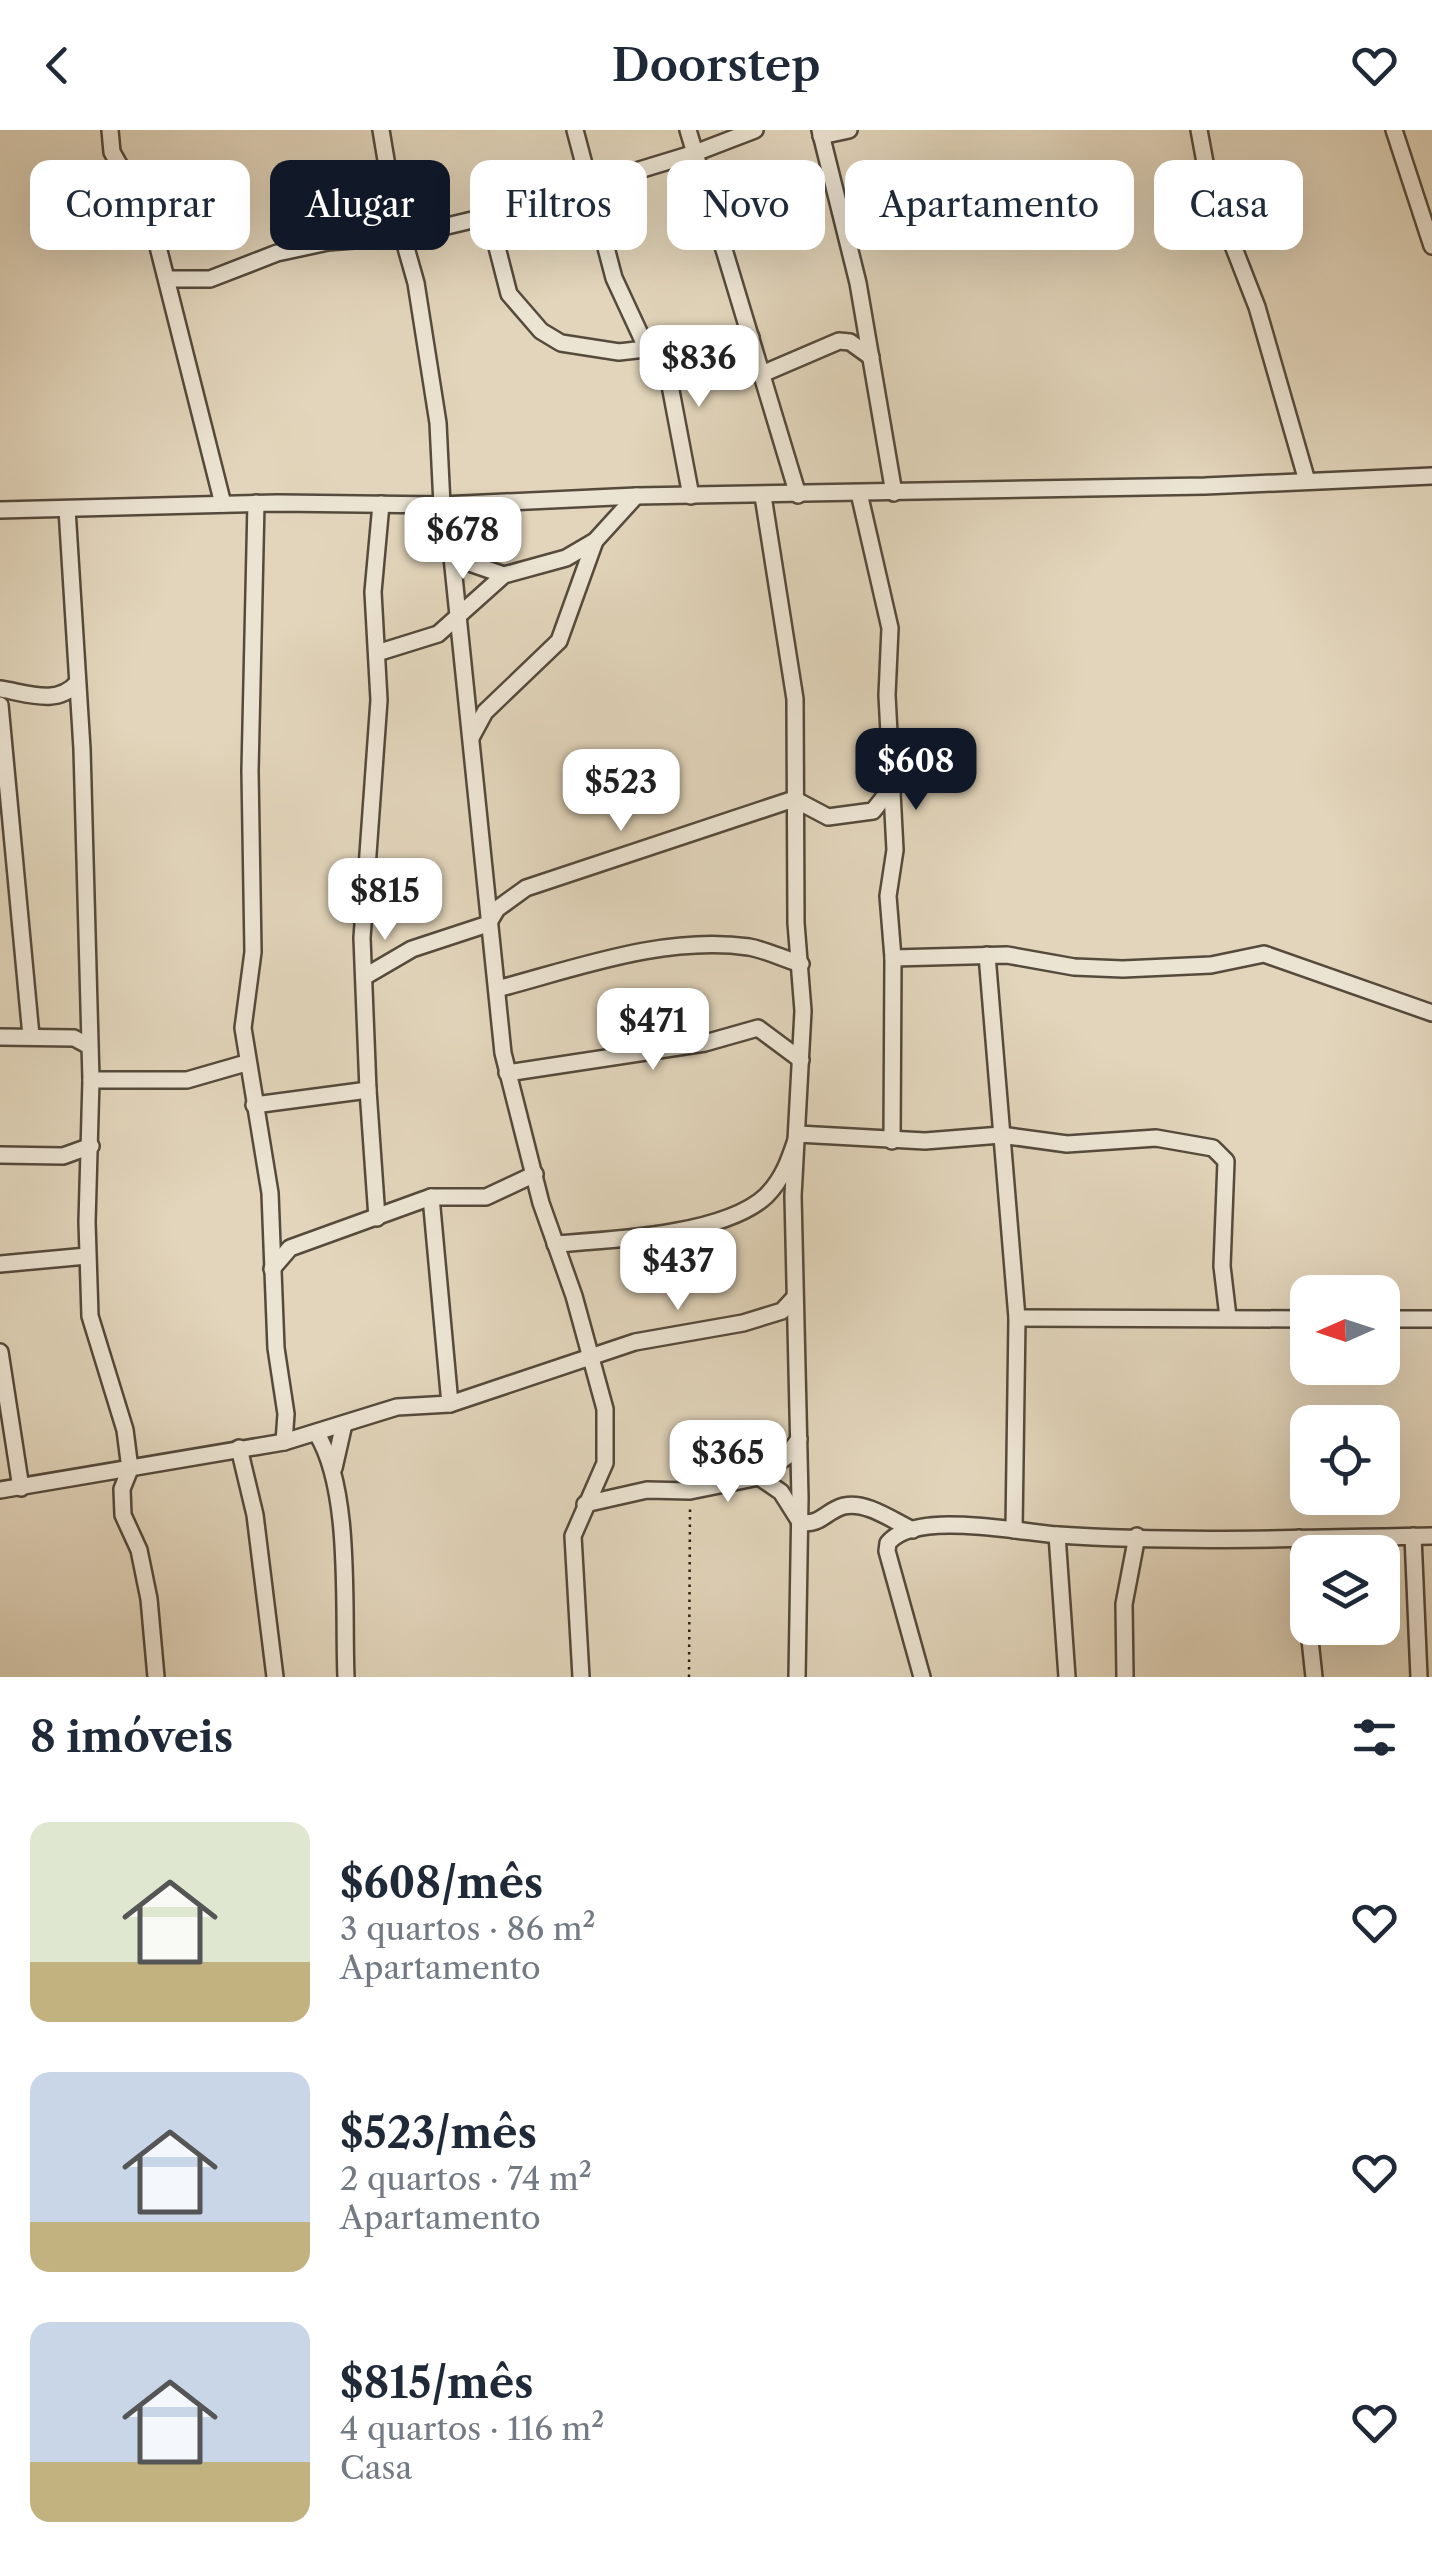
<!DOCTYPE html>
<html lang="pt">
<meta charset="utf-8">
<style>
body{margin:0;font-family:"Libre Caslon Text",serif;background:#f6f6f7;color:#1f2937;height:100vh;display:flex;flex-direction:column;font-size:38px;white-space:nowrap}
*{box-sizing:border-box;margin:0}
p{font-size:32px;color:#747a83}
.icon{flex:none;width:55px;height:55px;fill:none;stroke:currentColor;stroke-width:2;stroke-linecap:round;stroke-linejoin:round}
.map{position:relative;height:1547px;overflow:hidden}
.panel{display:flex;flex-direction:column;background:#fff;flex:1}
.panel>*{flex:none}
.guide{position:absolute;left:30px;top:30px;width:1372px;height:90px;display:flex;gap:20px}
.needle{width:65px;rotate:267deg}
.fabs{position:absolute;left:1290px;top:1145px;display:grid;gap:20px}
.fabs a{display:grid;place-items:center;width:110px;height:110px;border-radius:20px;background:#fff;box-shadow:0 10px 40px #0002;font-size:50px}
.price{position:absolute;translate:-50% -85px;padding:0 22px;border-radius:20px;background:#fff;color:#222;font-size:32px;line-height:65px;filter:drop-shadow(0 2px 5px #0008)}
.price::after{content:'';position:absolute;left:50%;top:60px;width:30px;height:22px;margin-left:-15px;background:inherit;clip-path:polygon(0 0,100% 0,50% 100%)}
.price.active{background:#111827;color:#fff}
ul{padding:0;list-style:none}
li{display:flex;align-items:center;gap:30px;height:250px;padding:0 30px}
li span{display:grid;place-items:center;flex:none;width:280px;height:200px;border-radius:20px;color:#555}
li>.icon{margin-inline-start:auto}
span .icon{width:120px;height:120px;fill:#fffc;stroke-width:1}
li b{font-size:42px}
h2{display:flex;justify-content:space-between;align-items:center;height:120px;padding:0 30px;font-size:42px}
.pill{padding:0 35px;border-radius:20px;background:#fff;box-shadow:0 10px 40px #0002;font-size:35px;line-height:90px}
.pill.active{background:#111827;color:#fff}
header{display:flex;justify-content:space-between;align-items:center;height:130px;padding:0 30px;background:#fff;font-size:45px;font-weight:600}
.map>svg:first-child{display:block}
.lines{fill:none;stroke-linecap:round;stroke-linejoin:round}
.minor-casing{stroke:#554a3c;stroke-width:20}
.path{stroke:#261c12;stroke-width:2.5;stroke-dasharray:2.5 5;stroke-linecap:butt}
.minor{stroke:#ece4d3;stroke-width:15}
</style>
<header><svg class="icon" aria-label="back" viewBox="0 0 24 24"><path d="M15 5l-7 7 7 7"/></svg>Doorstep<svg class="icon" aria-label="heart" viewBox="0 0 24 24"><path d="M12 20l-8-8c-3-5 5-10 8-4 3-6 11-1 8 4z"/></svg></header>
<div class="map">
<svg width="1432" height="1547" viewBox="0 0 1432 1547">
<rect width="100%" height="100%" fill="#e2d5bb"/>
<filter id="stains"><feTurbulence type="fractalNoise" baseFrequency=".002" numOctaves="4"/><feColorMatrix values="0 0 0 0 .2 0 0 0 0 .09 0 0 0 0 .02 0 0 0 .5 -.17"/></filter>
<radialGradient id="worn" r=".72"><stop offset=".6" stop-color="#630" stop-opacity="0"/><stop offset="1" stop-color="#630" stop-opacity=".3"/></radialGradient>
<g class="lines">
<defs>
<g id="minor">
<path d="M110,0L112,22L152,93L223,374"/>
<path d="M381,0L393,72L416,153L438,293L442,375L452,427L503,923L541,1073L574,1166L605,1279V1333L573,1406L581,1547"/>
<path d="M575,0L614,148L646,217L669,250L691,366"/>
<path d="M688,0L798,365"/>
<path d="M820,0L858,153L894,363"/>
<path d="M1199,0L1209,54L1257,177L1307,351"/>
<path d="M1394,0L1432,116"/>
<path d="M821,6L849,0"/>
<path d="M489,86L509,164L541,201L561,213L619,222L751,207"/>
<path d="M167,149H210L277,123L328,112L405,106L489,86L695,23L755,0"/>
<path d="M762,244L839,211L850,212L871,227"/>
<path d="M859,363L890,498L887,565L895,720L888,766L893,828L892,1011"/>
<path d="M763,366L795,569L796,793L803,881L793,1066L800,1368L797,1547"/>
<path d="M256,373L250,641L253,822L243,898L270,1063L276,1218L286,1284L284,1312"/>
<path d="M67,379L82,619L91,950L87,1092L90,1186L125,1300L130,1339L122,1359L123,1385L139,1420L149,1469L156,1547"/>
<path d="M0,380L278,373L442,375L636,366L1205,356L1432,346"/>
<path d="M452,427L504,445"/>
<path d="M377,523L438,504L504,445L566,428L595,411L636,366"/>
<path d="M0,559C27,563 57,576 77,553"/>
<path d="M0,575L31,906"/>
<path d="M472,606L485,582L559,511L595,411"/>
<path d="M987,825L1017,1188L1014,1400"/>
<path d="M893,828L1007,825L1074,837L1123,839L1211,835L1264,824L1432,883"/>
<path d="M364,847L412,819L488,794L497,779L526,758L794,669L828,687L873,681L892,657"/>
<path d="M497,859C577,838 665,805 749,817C766,820 784,829 801,834"/>
<path d="M0,907L74,908L89,916"/>
<path d="M507,943L705,913L758,898L801,930"/>
<path d="M91,950H187L246,933"/>
<path d="M368,960L377,1088"/>
<path d="M254,975L368,960L362,808L379,570L373,462L381,374"/>
<path d="M0,1025L63,1026L91,1016"/>
<path d="M431,1067L450,1274"/>
<path d="M555,1114C611,1110 724,1105 766,1066C784,1048 790,1028 798,1004L925,1011L1001,1005L1067,1014L1156,1008L1213,1018L1226,1031L1222,1136L1228,1187"/>
<path d="M0,1134L87,1126"/>
<path d="M272,1139L290,1118L301,1114L431,1067H486L535,1044"/>
<path d="M1017,1188L1308,1189"/>
<path d="M1382,1189H1432"/>
<path d="M0,1222L21,1358"/>
<path d="M317,1304C352,1361 343,1479 346,1547"/>
<path d="M239,1318L255,1385L275,1547"/>
<path d="M334,1338L344,1294"/>
<path d="M759,1347L781,1362L800,1392C821,1396 825,1381 844,1376C867,1371 893,1391 913,1400"/>
<path d="M0,1360L284,1312L397,1277L450,1274L635,1212L743,1193L782,1181L794,1168"/>
<path d="M585,1374L647,1360L690,1361L759,1347L786,1327L799,1309"/>
<path d="M1057,1405L1067,1547"/>
<path d="M1413,1406L1419,1547"/>
<path d="M1299,1408L1314,1547"/>
<path d="M922,1547L887,1421L888,1413C915,1380 1018,1402 1058,1405C1182,1413 1308,1408 1432,1406"/>
<path d="M1125,1547L1124,1474L1137,1406"/>
</g>
</defs>
<use href="#minor" class="minor-casing"/>
<path class="path" d="M689,1547L690,1379"/>
<use href="#minor" class="minor"/>
</g>
<rect width="100%" height="100%" filter="url(#stains)"/>
<rect width="100%" height="100%" fill="url(#worn)"/>
</svg>
<div class="fabs">
<a><svg class="needle" viewBox="-14 -14 28 28"><path d="M0-13l5 13h-10z" fill="#e53935"/><path d="M0 13l5-13h-10z" fill="#747a83"/></svg></a>
<a><svg class="icon" aria-label="locate" viewBox="0 0 24 24"><circle cx="12" cy="12" r="6"/><path d="M12 2v4M12 18v4M2 12h4M18 12h4"/></svg></a>
<a><svg class="icon" aria-label="layers" viewBox="0 0 24 24"><path d="M12 4l9 5-9 5-9-5zM3 14l9 5 9-5"/></svg></a>
</div>
<b class="price" style="left:699px;top:280px">$836</b>
<b class="price" style="left:463px;top:452px">$678</b>
<b class="price active" style="left:916px;top:683px">$608</b>
<b class="price" style="left:621px;top:704px">$523</b>
<b class="price" style="left:385px;top:813px">$815</b>
<b class="price" style="left:653px;top:943px">$471</b>
<b class="price" style="left:678px;top:1183px">$437</b>
<b class="price" style="left:728px;top:1375px">$365</b>
<div class="guide">
<a class="pill">Comprar</a>
<a class="pill active">Alugar</a>
<a class="pill">Filtros</a>
<a class="pill">Novo</a>
<a class="pill">Apartamento</a>
<a class="pill">Casa</a>
</div>
</div>
<section class="panel">
<h2>8 imóveis<svg class="icon" aria-label="filters" viewBox="0 0 24 24"><path d="M4 7h16M4 17h16"/><circle cx="9" cy="7" r="2"/><circle cx="15" cy="17" r="2"/></svg></h2>
<ul>
<li><span style="background:linear-gradient(#dfe7d0 70%,#c2b280 0)"><svg class="icon" aria-label="home" viewBox="0 0 24 24"><path d="M3 11l9-7 9 7M6 9v11h12V9"/></svg></span><div><b>$608/mês</b><p>3 quartos · 86 m²</p><p>Apartamento</p></div><svg class="icon" aria-label="heart" viewBox="0 0 24 24"><path d="M12 20l-8-8c-3-5 5-10 8-4 3-6 11-1 8 4z"/></svg></li>
<li><span style="background:linear-gradient(#c9d6e8 75%,#c2b280 0)"><svg class="icon" aria-label="home" viewBox="0 0 24 24"><path d="M3 11l9-7 9 7M6 9v11h12V9"/></svg></span><div><b>$523/mês</b><p>2 quartos · 74 m²</p><p>Apartamento</p></div><svg class="icon" aria-label="heart" viewBox="0 0 24 24"><path d="M12 20l-8-8c-3-5 5-10 8-4 3-6 11-1 8 4z"/></svg></li>
<li><span style="background:linear-gradient(#c9d6e8 70%,#c2b280 0)"><svg class="icon" aria-label="home" viewBox="0 0 24 24"><path d="M3 11l9-7 9 7M6 9v11h12V9"/></svg></span><div><b>$815/mês</b><p>4 quartos · 116 m²</p><p>Casa</p></div><svg class="icon" aria-label="heart" viewBox="0 0 24 24"><path d="M12 20l-8-8c-3-5 5-10 8-4 3-6 11-1 8 4z"/></svg></li>
</ul>
</section>
